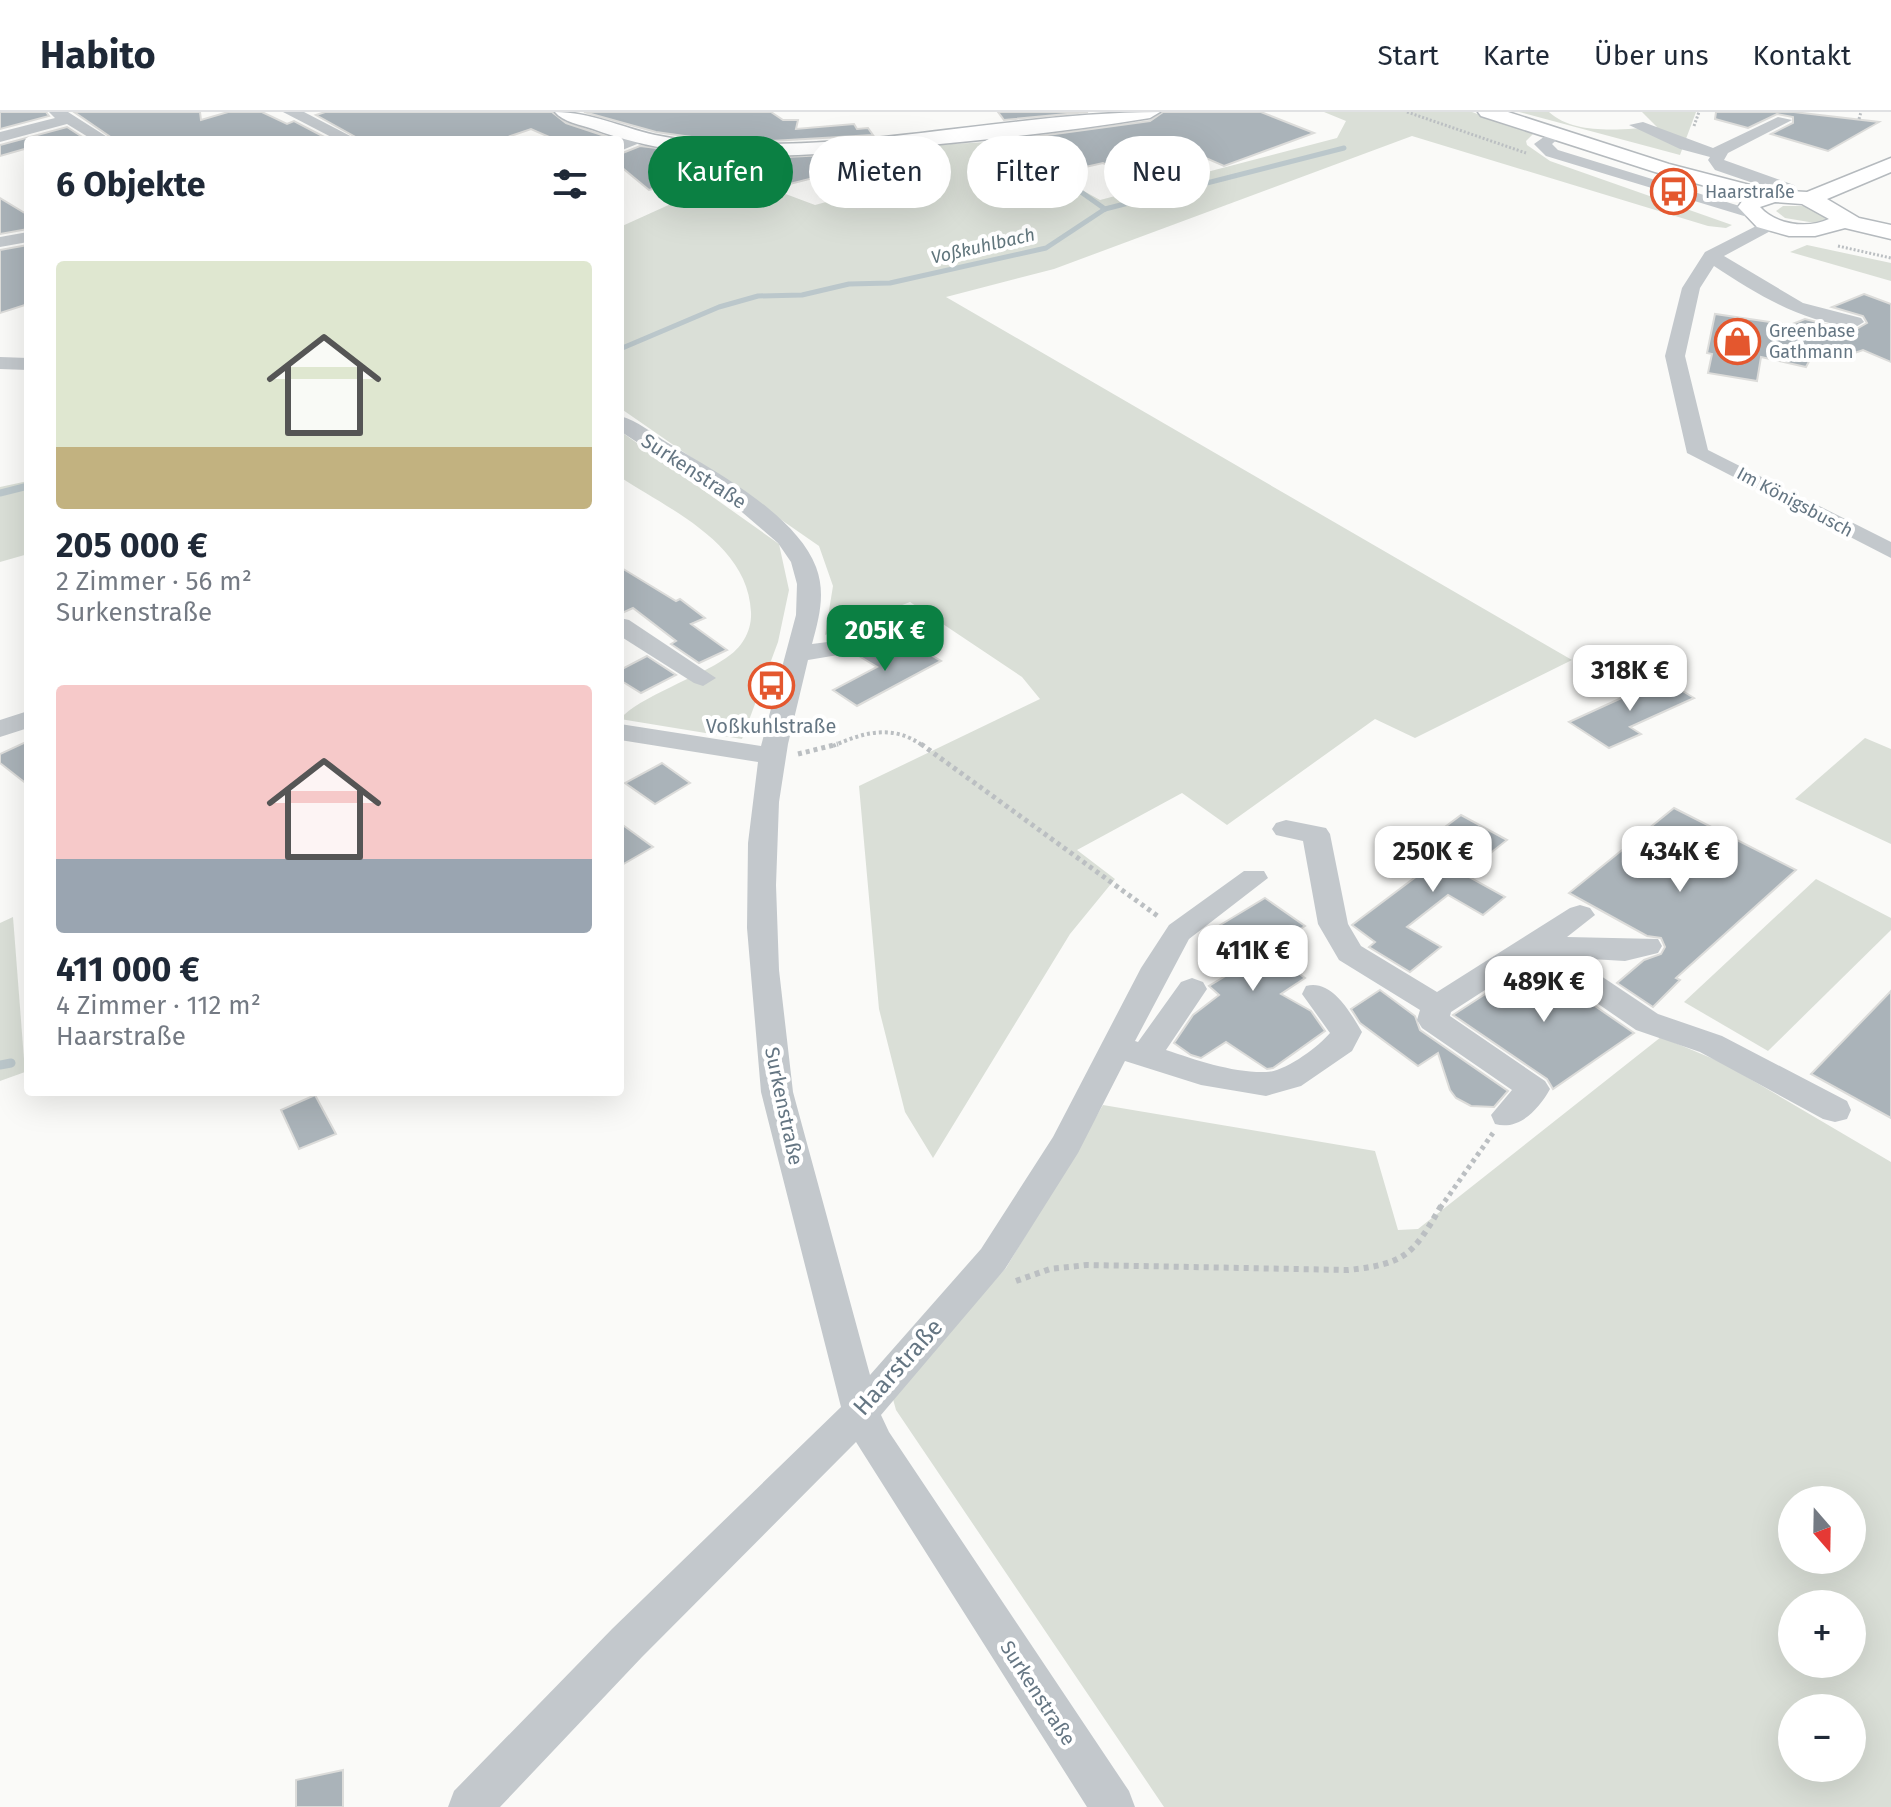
<!DOCTYPE html>
<html lang="de">
<meta charset="utf-8">
<style>
body{margin:0;font-family:"Fira Sans",sans-serif;background:#f6f6f7;color:#1f2937;height:100vh;display:flex;flex-direction:column;font-size:30px;white-space:nowrap}
*{box-sizing:border-box;margin:0}
p{font-size:26px;color:#747a83}
.icon{flex:none;width:44px;height:44px;fill:none;stroke:currentColor;stroke-width:2;stroke-linecap:round;stroke-linejoin:round}
.map{position:relative;flex:1;overflow:hidden}
.panel{position:absolute;left:24px;top:24px;width:600px;height:960px;display:flex;flex-direction:column;background:#fff;border-radius:8px;box-shadow:0 8px 32px #0002}
.panel>*{flex:none}
.guide{position:absolute;left:648px;top:24px;width:760px;height:72px;display:flex;gap:16px}
.needle{width:52px;rotate:160deg}
.tools{position:absolute;left:1778px;top:1374px;display:grid;gap:16px}
.tools a{display:grid;place-items:center;width:88px;height:88px;border-radius:50%;background:#fff;box-shadow:0 8px 32px #0002;font-size:40px}
.price{position:absolute;translate:-50% -68px;padding:0 18px;border-radius:16px;background:#fff;color:#222;font-size:26px;line-height:52px;filter:drop-shadow(0 2px 4px #0008)}
.price::after{content:'';position:absolute;left:50%;top:48px;width:24px;height:18px;margin-left:-12px;background:inherit;clip-path:polygon(0 0,100% 0,50% 100%)}
.price.selected{background:#0b8043;color:#fff}
ul{padding:0;list-style:none}
li{display:grid;align-content:center;gap:16px;height:424px;padding:0 32px}
li span{display:grid;place-items:center;height:248px;border-radius:8px;color:#555}
li>.icon{margin-inline-start:auto}
span .icon{width:144px;height:144px;fill:#fffc;stroke-width:1}
li b{font-size:34px}
h2{display:flex;justify-content:space-between;align-items:center;height:96px;padding:0 32px;font-size:34px}
.chip{padding:0 28px;border-radius:36px;background:#fff;box-shadow:0 8px 32px #0002;font-size:28px;line-height:72px}
.chip.selected{background:#0b8043;color:#fff}
header{display:flex;align-items:center;gap:48px;box-sizing:border-box;height:112px;padding:0 40px;background:#fff;border-bottom:2px solid #e0e1e3}
header strong{font-size:38px}
nav{display:flex;gap:44px;margin-inline-start:auto;font-size:28px}
.map>svg:first-child{display:block}
.green{fill:#dadfd7;fill-rule:evenodd}
.lines{fill:none;stroke-linecap:round;stroke-linejoin:round}
.stream-far2{stroke:#bbc7cb;stroke-width:5}
.stream-far1{stroke:#bbc7cb;stroke-width:7}
.stream{stroke:#bbc7cb;stroke-width:9}
.building{fill:#aab3b9;stroke:#dcdcda;stroke-width:2}
.major-casing{stroke:#b5babe;stroke-width:3}
.path-far3{stroke:#bbbfc2;stroke-width:3;stroke-dasharray:2 2;stroke-linecap:butt}
.path-far2{stroke:#bbbfc2;stroke-width:4;stroke-dasharray:3 3;stroke-linecap:butt}
.path-far1{stroke:#bbbfc2;stroke-width:5;stroke-dasharray:4 4;stroke-linecap:butt}
.path{stroke:#bbbfc2;stroke-width:6;stroke-dasharray:5 5;stroke-linecap:butt}
.minor{fill:#c3c8cc;fill-rule:evenodd}
.major{fill:#fff;fill-rule:evenodd}
.labels{text-anchor:middle;stroke-width:8;stroke-linejoin:round;paint-order:stroke}
.far-poi-label{font-size:18px;fill:#657683;stroke:#fff;text-anchor:start}
.far-water-label{font-size:18px;font-style:italic;fill:#60757c;stroke:#fff}
.far-street-label{font-size:18px;fill:#657683;stroke:#fff}
.street-label{font-size:20px;fill:#657683;stroke:#fff}
.poi-label{font-size:20px;fill:#657683;stroke:#fff}
.near-street-label{font-size:24px;fill:#657683;stroke:#fff}
</style>
<header>
<strong>Habito</strong>
<nav><a>Start</a><a>Karte</a><a>Über uns</a><a>Kontakt</a></nav>
</header>
<div class="map">
<svg width="1891" height="1695" viewBox="0 0 1891 1695">
<rect width="100%" height="100%" fill="#fafaf8"/>
<g class="green">
<path d="M1324,0H1472L1533,22L1526,29L1527,33L1550,49L1732,113L1726,116L1708,114L1412,24L1054,157L946,185L1572,548L1415,626L1375,607L1227,713L1182,681L1077,738L1115,767L1070,822L933,1046L905,1000L879,897L859,674L1040,587L1022,565L910,490L825,523L833,474L819,434L620,296V115L684,86L775,78L815,93L878,76L864,60L933,33L1007,29L1019,43L1100,88L1337,26L1346,9Z"/>
<path d="M1519,0H1549C1575,24 1624,17 1657,15L1642,0H1696L1680,43Z"/>
<path d="M1783,94H1808L1830,107L1821,112L1785,106L1776,99Z"/>
<path d="M1807,133L1891,151V169L1790,140Z"/>
<path d="M620,319L779,432L789,478L778,530L742,627L620,607C639,585 699,565 726,546C742,536 752,519 751,500C748,431 670,398 620,365Z"/>
<path d="M28,369V442L0,450V375Z"/>
<path d="M1865,626L1891,637V732L1795,687Z"/>
<path d="M1816,767L1891,806V818L1768,939L1684,890Z"/>
<path d="M13,805L25,960L0,969V811Z"/>
<path d="M1661,925L1723,951L1891,1050V1695H1164L896,1298L891,1280L1006,1156L1103,993L1375,1039L1398,1118L1418,1117ZM1792,1388H1852V1448H1792ZM1792,1492H1852V1552H1792ZM1792,1596H1852V1656H1792Z"/>
</g>
<g class="lines">
<g class="stream-far2">
<path d="M1081,80L1105,97"/>
<path d="M620,237L719,195L758,184L802,183L849,172L890,171L1046,136L1105,97L1344,36"/>
</g>
<path class="stream-far1" d="M0,381L28,374"/>
<path class="stream" d="M0,953L11,951"/>
</g>
<g class="building">
<path d="M0,0H46L49,4L0,17Z"/>
<path d="M74,0H200L201,8L228,0H262L287,12L294,9L330,28H115Z"/>
<path d="M325,0H552L566,11L617,28H556L531,17L499,28H361L316,3Z"/>
<path d="M584,0H771L783,8H798L796,17L854,12L857,17L868,16L873,23L771,29L713,28L656,20Z"/>
<path d="M998,0H1088L1004,8Z"/>
<path d="M1163,0H1261L1314,21L1224,54L1183,36L1109,54L1103,51L1063,60L1030,42L1018,27L1150,9Z"/>
<path d="M1716,0H1794L1879,10L1828,39L1771,22L1793,11V5L1777,2L1748,16L1715,7Z"/>
<path d="M67,15L87,28H28V36L0,44V33Z"/>
<path d="M640,34L749,47L884,40L888,45L859,48L862,52L836,56L870,81L858,97L813,66L766,78L725,82L722,77L664,82L662,75L649,78L620,54V42Z"/>
<path d="M0,86L28,103V117L0,122Z"/>
<path d="M28,133V192L0,201V138Z"/>
<path d="M1864,182L1891,192V250L1863,238L1837,247L1814,240L1806,255L1761,245L1757,269L1708,261L1712,242L1707,241L1715,202L1790,213L1805,207L1853,219L1867,211L1863,204L1832,195Z"/>
<path d="M620,455L676,489L680,487L705,506L691,512L727,538L699,551L671,532L676,529L633,496L620,502Z"/>
<path d="M884,533L900,543L917,535L941,549L857,594L833,578L877,555L859,544Z"/>
<path d="M647,544L676,563L641,581L620,568V558Z"/>
<path d="M1663,567L1694,586L1630,615L1641,622L1609,636L1569,610Z"/>
<path d="M28,629V673L0,651V642Z"/>
<path d="M662,651L690,671L655,692L625,671Z"/>
<path d="M1674,696L1796,758L1676,866L1680,868L1653,895L1617,871L1644,848L1661,842L1665,835L1661,826L1647,824L1569,781Z"/>
<path d="M1461,703L1507,728L1464,762L1505,785L1483,803L1448,783L1407,815L1441,835L1410,860L1369,835L1375,830L1352,813L1450,739L1429,727Z"/>
<path d="M620,711L653,735L620,754Z"/>
<path d="M1265,786L1305,814L1266,838L1305,866L1281,882L1311,899L1325,919L1273,956L1267,957L1226,930L1201,946L1191,943L1174,931L1193,903L1219,883L1209,874L1242,854L1202,824Z"/>
<path d="M1533,851L1634,921L1553,977L1547,967L1453,903Z"/>
<path d="M1380,878L1415,904L1420,918L1508,979L1494,995L1471,994L1456,986L1450,978L1438,941L1418,954L1360,911L1351,897Z"/>
<path d="M1891,879V1006L1811,962Z"/>
<path d="M315,983L336,1022L299,1037L281,998Z"/>
<path d="M343,1658V1695H296V1668Z"/>
</g>
<g class="lines">
<defs>
<g id="major">
<path d="M555,0C591,0 620,15 655,23C693,31 732,33 771,32C901,31 1030,0 1160,0L1150,6C1070,19 989,28 907,35C802,44 695,55 593,17C581,13 563,10 555,0Z"/>
<path d="M1478,0H1508L1669,52L1769,78L1807,80L1891,46V60L1827,87L1859,106L1891,113V127L1845,116L1815,124H1789L1757,115L1738,95L1745,85L1655,60L1481,4ZM1775,90L1802,92L1829,107C1808,117 1776,113 1760,95Z"/>
</g>
</defs>
<use href="#major" class="major-casing"/>
<g class="path-far3">
<path d="M1407,0L1526,41"/>
<path d="M1859,7L1861,0"/>
<path d="M1694,14L1699,0"/>
<path d="M1838,134L1891,146"/>
</g>
<path class="path-far2" d="M833,634C864,620 894,612 923,634"/>
<g class="path-far1">
<path d="M921,632L1159,805"/>
<path d="M798,642L838,632"/>
<path d="M1440,1096L1493,1021"/>
</g>
<path class="path" d="M1016,1169L1050,1157L1087,1153L1348,1158C1405,1152 1413,1143 1441,1094"/>
<g class="minor">
<path d="M49,0H68L112,28H93L67,12L0,30V20L55,6Z"/>
<path d="M283,0H304L358,28H337Z"/>
<path d="M1778,5L1792,8L1728,41L1724,48L1794,73L1802,84L1793,89L1782,81L1715,58L1708,48L1710,45L1680,37L1629,13L1643,10L1713,36Z"/>
<path d="M1555,17L1563,22L1552,32L1558,38L1759,100L1750,105L1744,104L1546,44L1534,32Z"/>
<path d="M636,22L642,24V30L620,39V28Z"/>
<path d="M1770,107L1779,112L1776,116L1724,144L1803,191L1861,206L1864,210L1854,216C1800,208 1759,184 1714,154L1700,176L1685,244L1708,338L1891,430V446L1687,341L1665,244L1682,176L1705,140Z"/>
<path d="M28,120V130L0,135V125Z"/>
<path d="M0,245L28,246V258L0,257Z"/>
<path d="M620,304C637,308 653,322 668,331C714,359 796,402 816,455C826,481 819,506 812,532L843,528L906,507L918,514L915,519L856,540L808,548L788,632L779,690L776,773L779,858L793,980L870,1263L981,1137L1053,1025L1141,856L1169,813L1244,759H1264L1268,766L1189,827L1135,929L1138,930L1181,870L1192,866L1203,870L1207,877L1166,938C1196,948 1233,961 1266,960C1285,960 1318,935 1330,921L1302,882L1306,874C1332,867 1350,900 1362,920L1352,939L1301,974L1266,984L1201,973L1125,949L1078,1041L1005,1157L881,1303L889,1320L1129,1679L1135,1695H1087L856,1330L642,1545L500,1695H448L454,1679L612,1517L841,1295L761,980L747,816L748,731L758,650L620,628V612L761,634L796,503L797,472L791,450L778,431L736,395L620,319Z"/>
<path d="M620,506L629,508L716,566L703,574L694,571L620,524Z"/>
<path d="M28,599V616L0,625V608Z"/>
<path d="M1286,708L1326,716L1330,722L1348,812L1361,834L1437,880L1570,796L1580,793L1590,796L1595,803L1567,825L1658,827L1662,834L1658,841L1625,849L1574,846L1658,902L1722,924L1847,989L1851,998L1847,1007L1835,1010L1823,1007L1700,940L1636,918L1533,847L1451,900L1450,904L1545,969L1550,977C1539,997 1519,1019 1495,1012L1491,1003L1512,978L1422,916L1417,908L1420,898L1339,848L1318,812L1303,729L1276,723L1272,717L1276,711Z"/>
</g>
<use href="#major" class="major"/>
</g>
<defs>
<symbol id="bus-ring" viewBox="-11 -11 22 22"><circle r="9.5" fill="#fff" stroke="#e4572e" stroke-width="1.5"/><path d="M-5-6H5V4H4V6H2V4H-2V6H-4V4H-5ZM-3.5-4V0h7V-4ZM-3.5 1.2v1.5H-2V1.2ZM2 1.2v1.5H3.5V1.2Z" fill="#e4572e"/></symbol>
<symbol id="shop-ring" viewBox="-11 -11 22 22"><circle r="9.5" fill="#fff" stroke="#e4572e" stroke-width="1.5"/><path d="M-5-2.5h2.3a2.7 3.5 0 0 1 5.4 0H5L5.5 6h-11ZM-1.5-2.5h3a1.5 2.3 0 0 0-3 0Z" fill="#e4572e"/></symbol>
</defs>
<g fill-rule="evenodd">
<use href="#bus-ring" x="1648" y="54" width="51" height="51"/>
<use href="#shop-ring" x="1712" y="204" width="51" height="51"/>
<use href="#bus-ring" x="746" y="548" width="51" height="51"/>
</g>
<g class="labels">
<g class="far-poi-label">
<text x="1705" y="86">Haarstraße</text>
<text x="1769" y="225">Greenbase<tspan x="1769" dy="21">Gathmann</tspan></text>
</g>
<g class="far-water-label">
<text transform="translate(983 134) rotate(-13)" y="6">Voßkuhlbach</text>
</g>
<g class="far-street-label">
<text transform="translate(1795 390) rotate(28)" y="6">Im Königsbusch</text>
</g>
<g class="street-label">
<text transform="translate(694 359) rotate(33)" y="7">Surkenstraße</text>
<text transform="translate(784 994) rotate(78)" y="7">Surkenstraße</text>
<text transform="translate(1038 1581) rotate(57)" y="7">Surkenstraße</text>
</g>
<g class="poi-label">
<text x="771" y="621">Voßkuhlstraße</text>
</g>
<g class="near-street-label">
<text transform="translate(898 1255) rotate(-48)" y="8">Haarstraße</text>
</g>
</g>
</svg>
<div class="tools">
<a><svg class="needle" viewBox="-14 -14 28 28"><path d="M0-13l5 13h-10z" fill="#e53935"/><path d="M0 13l5-13h-10z" fill="#747a83"/></svg></a>
<a>+</a>
<a>−</a>
</div>
<b class="price selected" style="left:885px;top:561px">205K €</b>
<b class="price" style="left:1630px;top:601px">318K €</b>
<b class="price" style="left:1433px;top:782px">250K €</b>
<b class="price" style="left:1680px;top:782px">434K €</b>
<b class="price" style="left:1253px;top:881px">411K €</b>
<b class="price" style="left:1544px;top:912px">489K €</b>
<div class="guide">
<a class="chip selected">Kaufen</a>
<a class="chip">Mieten</a>
<a class="chip">Filter</a>
<a class="chip">Neu</a>
</div>
<section class="panel">
<h2>6 Objekte<svg class="icon" aria-label="filters" viewBox="0 0 24 24"><path d="M4 7h16M4 17h16"/><circle cx="9" cy="7" r="2"/><circle cx="15" cy="17" r="2"/></svg></h2>
<ul>
<li><span style="background:linear-gradient(#dfe7d0 75%,#c2b280 0)"><svg class="icon" aria-label="home" viewBox="0 0 24 24"><path d="M3 11l9-7 9 7M6 9v11h12V9"/></svg></span><div><b>205 000 €</b><p>2 Zimmer · 56 m²</p><p>Surkenstraße</p></div></li>
<li><span style="background:linear-gradient(#f6c9c9 70%,#9aa5b1 0)"><svg class="icon" aria-label="home" viewBox="0 0 24 24"><path d="M3 11l9-7 9 7M6 9v11h12V9"/></svg></span><div><b>411 000 €</b><p>4 Zimmer · 112 m²</p><p>Haarstraße</p></div></li>
</ul>
</section>
</div>
